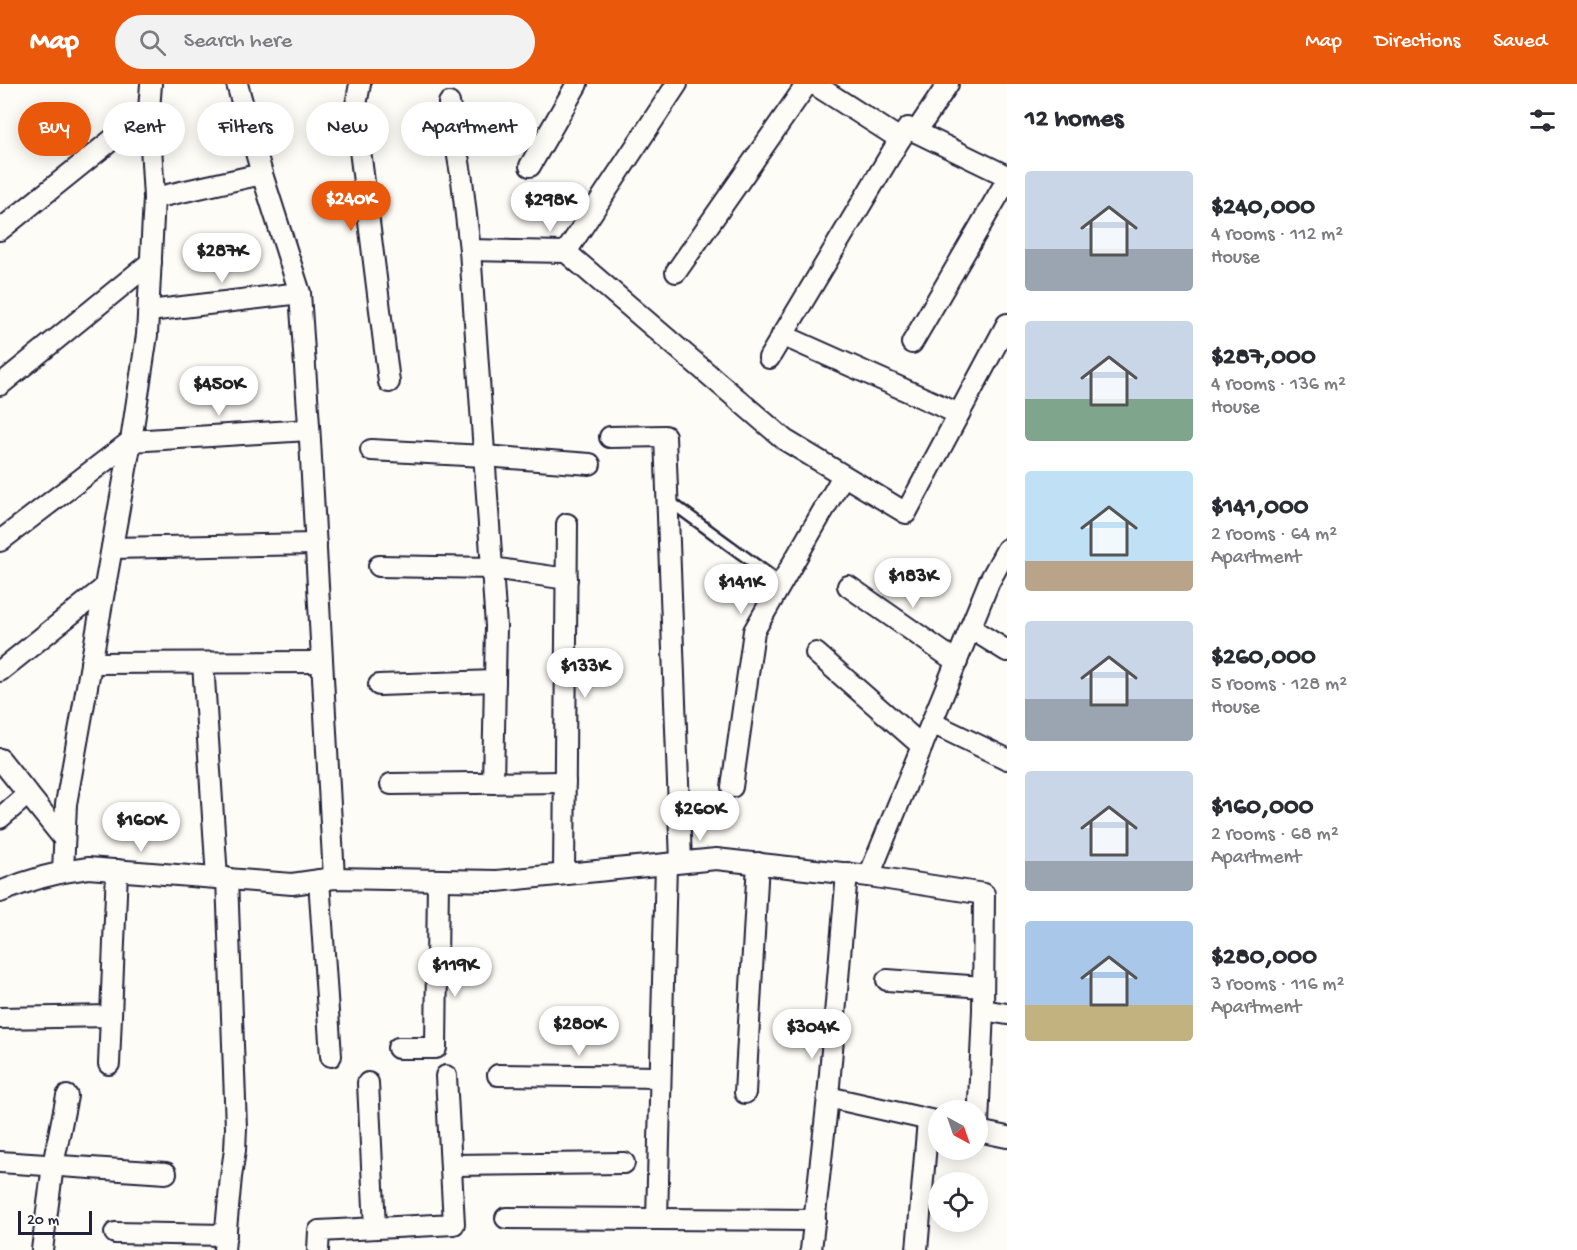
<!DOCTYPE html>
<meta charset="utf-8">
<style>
body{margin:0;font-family:"Gochi Hand",sans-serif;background:#f2f2f3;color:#2b2b33;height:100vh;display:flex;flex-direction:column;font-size:22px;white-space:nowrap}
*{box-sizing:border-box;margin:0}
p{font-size:20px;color:#7c7c81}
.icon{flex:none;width:33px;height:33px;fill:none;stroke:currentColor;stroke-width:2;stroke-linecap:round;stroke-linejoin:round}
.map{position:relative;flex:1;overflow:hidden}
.panel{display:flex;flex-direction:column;background:#fff;width:570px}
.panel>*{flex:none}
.banner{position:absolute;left:18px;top:18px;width:570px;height:54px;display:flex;gap:12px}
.needle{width:39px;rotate:140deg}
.fabs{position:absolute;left:928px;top:1016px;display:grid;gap:12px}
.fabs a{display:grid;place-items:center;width:60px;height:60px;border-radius:50%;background:#fff;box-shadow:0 3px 15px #0003;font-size:30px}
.scale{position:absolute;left:18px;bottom:15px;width:74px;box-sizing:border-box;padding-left:6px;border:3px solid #22223b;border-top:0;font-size:16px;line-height:21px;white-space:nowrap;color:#22223b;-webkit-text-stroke:4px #fdfcf7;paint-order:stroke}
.price{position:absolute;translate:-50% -51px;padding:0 14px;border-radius:21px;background:#fff;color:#222;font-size:20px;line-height:39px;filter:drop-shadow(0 2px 3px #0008)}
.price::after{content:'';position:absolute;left:50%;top:36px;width:18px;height:14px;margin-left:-9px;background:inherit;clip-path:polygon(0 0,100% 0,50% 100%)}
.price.on{background:#ea580c;color:#fff}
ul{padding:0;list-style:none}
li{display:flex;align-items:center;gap:18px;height:150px;padding:0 18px}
li span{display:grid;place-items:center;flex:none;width:168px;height:120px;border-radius:6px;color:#555}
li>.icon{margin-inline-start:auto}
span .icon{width:72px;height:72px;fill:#fffc;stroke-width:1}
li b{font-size:26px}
h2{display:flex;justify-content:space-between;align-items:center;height:72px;padding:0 18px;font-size:26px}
.tag{padding:0 21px;border-radius:27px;background:#fff;box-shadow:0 3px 15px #0003;font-size:21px;line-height:54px}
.tag.on{background:#ea580c;color:#fff}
header{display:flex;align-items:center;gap:36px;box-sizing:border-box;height:84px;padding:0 30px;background:#ea580c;color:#fff}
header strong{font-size:28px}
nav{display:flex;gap:33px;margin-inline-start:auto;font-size:21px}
.search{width:420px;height:54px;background:#f2f2f3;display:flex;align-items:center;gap:15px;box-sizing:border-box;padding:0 21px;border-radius:33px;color:#7c7c81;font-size:22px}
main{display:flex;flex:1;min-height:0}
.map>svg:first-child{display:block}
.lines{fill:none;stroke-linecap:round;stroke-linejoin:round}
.service-casing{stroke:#22223b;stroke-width:14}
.minor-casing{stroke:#22223b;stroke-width:24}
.service{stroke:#fdfcf7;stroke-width:9}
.minor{stroke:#fdfcf7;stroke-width:20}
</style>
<header>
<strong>Map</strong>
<div class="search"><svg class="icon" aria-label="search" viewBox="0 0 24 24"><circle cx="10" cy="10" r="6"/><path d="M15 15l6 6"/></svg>Search here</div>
<nav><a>Map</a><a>Directions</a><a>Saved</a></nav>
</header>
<main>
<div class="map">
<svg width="1007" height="1166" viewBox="0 0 1007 1166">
<rect width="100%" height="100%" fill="#fdfcf7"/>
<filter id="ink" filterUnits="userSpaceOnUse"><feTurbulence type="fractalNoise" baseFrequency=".0167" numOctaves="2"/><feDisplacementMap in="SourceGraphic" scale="12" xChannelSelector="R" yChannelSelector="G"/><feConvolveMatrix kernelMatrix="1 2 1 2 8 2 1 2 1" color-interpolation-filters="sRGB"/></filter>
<g filter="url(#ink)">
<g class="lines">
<defs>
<path id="service" d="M669,417L781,499"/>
<g id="minor">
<path d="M237,0L262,90L300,209L310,356L334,794"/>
<path d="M360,0L355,26L389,298"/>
<path d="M814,0L900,55L908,44L1007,92"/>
<path d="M449,19L462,96L470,166L566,168L677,0"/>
<path d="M916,48L948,0"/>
<path d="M530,82L577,0"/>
<path d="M154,114L262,90"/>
<path d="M0,146L149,26"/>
<path d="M470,166L496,542L493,699"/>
<path d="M566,168L785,356L906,429L1007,240"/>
<path d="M676,188L807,0"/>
<path d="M149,227L300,209"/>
<path d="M782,251L959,330"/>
<path d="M912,259L1007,96"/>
<path d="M769,274L900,55"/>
<path d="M0,301L151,178"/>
<path d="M610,353L665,352L681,778"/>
<path d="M371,366L484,372L590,380"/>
<path d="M0,457L131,357L309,346"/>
<path d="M112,464L316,460"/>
<path d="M379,482L492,484L567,495"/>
<path d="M848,502L957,578"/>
<path d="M970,544L1007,567"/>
<path d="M816,569L922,662"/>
<path d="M91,579L322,578"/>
<path d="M203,579L217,794"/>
<path d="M0,587L105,503"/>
<path d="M379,601L495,597"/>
<path d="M932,639L1007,675"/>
<path d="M0,675L64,755"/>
<path d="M391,700L565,698"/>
<path d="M732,703L754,547L843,392"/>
<path d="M0,734L28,710"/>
<path d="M63,787L66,720L131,357L147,251L154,114L149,26L151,0"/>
<path d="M564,790L567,440"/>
<path d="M869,792L984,810L983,926L978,1040"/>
<path d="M319,796L331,972"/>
<path d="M0,808C28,796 57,788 88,784L292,800L334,794L497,797L716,775L869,792L989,498L1007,465"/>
<path d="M887,896L983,903"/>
<path d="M983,926L1007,930"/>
<path d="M0,934L111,932"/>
<path d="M398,964H436L438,796"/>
<path d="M109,980L117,786"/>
<path d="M498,991L660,993"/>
<path d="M368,999L375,1144"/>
<path d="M745,1009L758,779"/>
<path d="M828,1013L939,1038"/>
<path d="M978,1047L1007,1053"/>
<path d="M0,1078L166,1089"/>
<path d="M451,1081L624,1079"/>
<path d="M506,1134L815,1136"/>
<path d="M657,1135L666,780"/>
<path d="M115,1149L226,1151"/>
<path d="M42,1166L53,1081L67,1012"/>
<path d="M224,1166L231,1093L235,1066L236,1044L227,794"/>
<path d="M318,1166L319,1147L454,1140L446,992"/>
<path d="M811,1166L828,1013L847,789"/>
<path d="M917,1166L928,1036"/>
</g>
</defs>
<use href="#service" class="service-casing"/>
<use href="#minor" class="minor-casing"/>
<use href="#service" class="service"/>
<use href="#minor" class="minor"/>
</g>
</g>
</svg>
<div class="fabs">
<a><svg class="needle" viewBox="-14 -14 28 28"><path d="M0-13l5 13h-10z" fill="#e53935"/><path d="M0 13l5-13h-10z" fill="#7c7c81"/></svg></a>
<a><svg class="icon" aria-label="locate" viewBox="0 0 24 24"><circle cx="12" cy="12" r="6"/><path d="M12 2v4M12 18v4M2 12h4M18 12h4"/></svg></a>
</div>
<div class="scale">20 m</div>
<b class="price on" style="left:351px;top:148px">$240K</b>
<b class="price" style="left:550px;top:149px">$298K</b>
<b class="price" style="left:222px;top:200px">$287K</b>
<b class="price" style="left:219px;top:333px">$450K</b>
<b class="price" style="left:913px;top:525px">$183K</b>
<b class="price" style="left:741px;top:531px">$141K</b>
<b class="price" style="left:585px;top:615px">$133K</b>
<b class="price" style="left:700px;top:758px">$260K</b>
<b class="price" style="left:141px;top:769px">$160K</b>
<b class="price" style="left:455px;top:914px">$119K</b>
<b class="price" style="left:579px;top:973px">$280K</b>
<b class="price" style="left:812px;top:976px">$304K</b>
<div class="banner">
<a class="tag on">Buy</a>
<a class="tag">Rent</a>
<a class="tag">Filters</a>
<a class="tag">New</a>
<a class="tag">Apartment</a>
</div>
</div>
<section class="panel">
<h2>12 homes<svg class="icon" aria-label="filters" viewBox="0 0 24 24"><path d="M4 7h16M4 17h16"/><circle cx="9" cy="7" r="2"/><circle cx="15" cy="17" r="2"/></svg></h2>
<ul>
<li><span style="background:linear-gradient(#c9d6e8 65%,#9aa5b1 0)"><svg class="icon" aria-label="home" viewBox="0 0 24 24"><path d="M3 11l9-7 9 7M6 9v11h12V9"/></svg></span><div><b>$240,000</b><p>4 rooms · 112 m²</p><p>House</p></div></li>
<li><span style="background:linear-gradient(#c9d6e8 65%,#7fa58c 0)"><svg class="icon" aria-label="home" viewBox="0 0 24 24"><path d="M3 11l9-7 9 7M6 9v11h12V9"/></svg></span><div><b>$287,000</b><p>4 rooms · 136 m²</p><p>House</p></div></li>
<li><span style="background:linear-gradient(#bfe0f5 75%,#b9a48a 0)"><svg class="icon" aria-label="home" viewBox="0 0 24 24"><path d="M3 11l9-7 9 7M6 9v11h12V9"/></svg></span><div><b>$141,000</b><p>2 rooms · 64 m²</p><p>Apartment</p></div></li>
<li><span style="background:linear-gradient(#c9d6e8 65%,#9aa5b1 0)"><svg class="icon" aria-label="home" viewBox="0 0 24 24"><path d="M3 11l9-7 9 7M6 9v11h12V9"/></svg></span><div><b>$260,000</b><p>5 rooms · 128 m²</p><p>House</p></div></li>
<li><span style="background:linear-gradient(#c9d6e8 75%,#9aa5b1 0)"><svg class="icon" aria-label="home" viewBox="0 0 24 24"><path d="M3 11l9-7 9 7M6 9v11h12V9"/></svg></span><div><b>$160,000</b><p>2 rooms · 68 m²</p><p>Apartment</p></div></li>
<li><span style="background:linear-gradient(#a9c7e8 70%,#c2b280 0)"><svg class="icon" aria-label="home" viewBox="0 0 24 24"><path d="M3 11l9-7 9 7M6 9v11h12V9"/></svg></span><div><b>$280,000</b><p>3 rooms · 116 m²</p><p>Apartment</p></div></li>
</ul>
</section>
</main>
